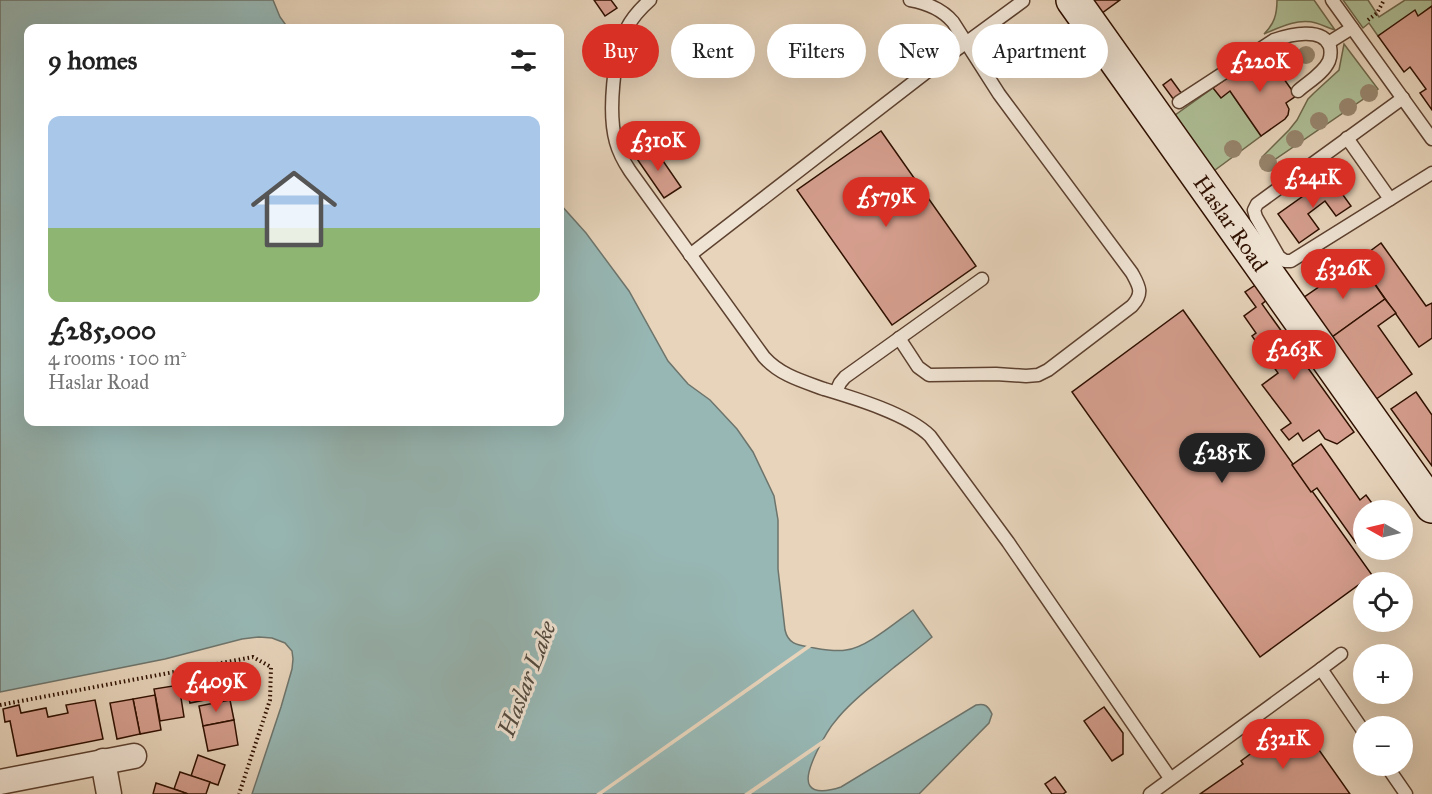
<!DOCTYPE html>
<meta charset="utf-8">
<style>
body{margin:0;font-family:"IM FELL Great Primer",serif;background:#f2f2f2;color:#222;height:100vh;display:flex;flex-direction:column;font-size:22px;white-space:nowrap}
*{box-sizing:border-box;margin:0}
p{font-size:20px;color:#767676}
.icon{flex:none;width:33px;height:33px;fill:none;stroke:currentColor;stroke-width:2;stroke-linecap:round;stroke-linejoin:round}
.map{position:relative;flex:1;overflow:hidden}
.panel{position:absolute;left:24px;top:24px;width:540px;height:402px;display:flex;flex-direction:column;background:#fff;border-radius:12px;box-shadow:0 6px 24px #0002}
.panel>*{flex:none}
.banner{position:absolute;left:582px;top:24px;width:570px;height:54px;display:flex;gap:12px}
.needle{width:39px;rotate:278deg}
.buttons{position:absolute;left:1353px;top:500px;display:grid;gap:12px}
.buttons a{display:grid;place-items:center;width:60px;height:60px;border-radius:50%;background:#fff;box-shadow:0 6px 24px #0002;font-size:30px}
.price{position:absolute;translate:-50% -51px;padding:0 14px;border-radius:21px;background:#d93025;color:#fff;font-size:20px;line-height:39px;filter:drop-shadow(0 2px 3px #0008)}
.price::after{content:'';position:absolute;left:50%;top:36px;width:18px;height:14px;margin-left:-9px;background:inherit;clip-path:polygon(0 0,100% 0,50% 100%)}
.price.active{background:#222;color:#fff}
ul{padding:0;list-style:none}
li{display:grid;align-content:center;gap:12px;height:318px;padding:0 24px}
li span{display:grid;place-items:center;height:186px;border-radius:12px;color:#555}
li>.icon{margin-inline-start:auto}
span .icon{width:108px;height:108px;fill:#fffc;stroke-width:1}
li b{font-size:26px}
h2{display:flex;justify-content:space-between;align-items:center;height:72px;padding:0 24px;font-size:26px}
.pill{padding:0 21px;border-radius:27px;background:#fff;box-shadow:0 6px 24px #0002;font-size:21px;line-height:54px}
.pill.active{background:#d93025;color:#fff}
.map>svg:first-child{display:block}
.green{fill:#aebe96;stroke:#6e674b;stroke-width:1.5}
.water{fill:#97b7b4;stroke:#6d746c;stroke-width:1.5}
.pier{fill:#e7d4bb}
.building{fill:#d59e8e;stroke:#2f1000;stroke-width:1.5}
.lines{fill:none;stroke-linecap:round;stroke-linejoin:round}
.lane-casing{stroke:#5d412f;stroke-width:15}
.street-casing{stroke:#5d412f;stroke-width:27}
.secondary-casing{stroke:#2f1000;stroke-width:36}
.path{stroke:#2f1000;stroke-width:4;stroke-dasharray:1.5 3;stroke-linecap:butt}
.lane{stroke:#efe3d3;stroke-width:12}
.street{stroke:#efe3d3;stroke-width:24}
.secondary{stroke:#efe3d3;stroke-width:33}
.tree{fill:#97856d}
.labels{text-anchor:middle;stroke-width:6;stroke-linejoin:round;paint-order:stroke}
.street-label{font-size:22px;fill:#2f1000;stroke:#efe3d3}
.water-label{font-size:24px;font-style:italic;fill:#534a3f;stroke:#efe3d3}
</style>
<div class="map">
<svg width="1432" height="794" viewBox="0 0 1432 794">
<rect width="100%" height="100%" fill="#e7d4bb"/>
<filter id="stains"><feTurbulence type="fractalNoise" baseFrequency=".00333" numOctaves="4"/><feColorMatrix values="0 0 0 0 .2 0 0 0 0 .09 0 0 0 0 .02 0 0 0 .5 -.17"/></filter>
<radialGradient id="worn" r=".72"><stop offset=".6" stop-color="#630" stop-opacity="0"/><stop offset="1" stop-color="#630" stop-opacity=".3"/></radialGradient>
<g class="green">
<path d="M1277,0H1314L1335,30C1328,28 1323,25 1316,23C1298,18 1280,27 1264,34C1274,24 1277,15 1277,0Z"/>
<path d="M1343,0H1368L1379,17L1405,0H1432V6L1418,16L1378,36L1369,23L1363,28Z"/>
<path d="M1344,44L1378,89L1264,167L1262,162V157L1289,130L1297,120L1308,99L1314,93L1339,70Z"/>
<path d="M1213,88L1230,91L1261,136L1211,173L1171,118Z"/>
</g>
<path class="water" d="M0,0H273L280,17L288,28H28V422H560V204L586,233L629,291L668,361L688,384L710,400L737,429L753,452L774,496L778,520V569L785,630C788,643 796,645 809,647C821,649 834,652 846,650C866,648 896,622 913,610L932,637C919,648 906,658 892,669C873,685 852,700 837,719C828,729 801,774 810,786C816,794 832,790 841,787L976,705C985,703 988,706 992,714L989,723L919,794H252L281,707L292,669L293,659L292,651L285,643L272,638L259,637L242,639L165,659L0,692Z"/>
<g class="pier">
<path d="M809,644L814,645L602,794H596Z"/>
<path d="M827,737L825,743L751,794H744Z"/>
</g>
<g class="building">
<path d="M594,0H611L617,8L605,16Z"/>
<path d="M1086,0H1120L1098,16Z"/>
<path d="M1432,6V110L1420,93L1426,89L1410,67L1404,72L1378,36L1415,10L1418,16Z"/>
<path d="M1265,52L1296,96L1286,103L1289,109L1288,115L1285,119L1261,136L1230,91L1221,98L1213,88Z"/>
<path d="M1171,79L1182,94L1174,100L1163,85Z"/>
<path d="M881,131L976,266L892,325L797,190Z"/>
<path d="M652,145L681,187L664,198L635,156Z"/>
<path d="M1330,177L1351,206L1336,216L1325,201L1308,214L1319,229L1299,243L1278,214Z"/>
<path d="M1381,243L1426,306L1432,303V338L1419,347L1358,260Z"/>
<path d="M1358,260L1385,299L1328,340L1300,300Z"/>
<path d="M1257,284L1268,299L1262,304L1354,432L1337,444L1325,439L1319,430L1303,441L1298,433L1289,440L1281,430L1291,423L1262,385L1278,373L1252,336L1256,333L1244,316L1256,307L1245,292Z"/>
<path d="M1385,299L1396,313L1378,326L1412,374L1372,402L1328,340Z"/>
<path d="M1183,310L1372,575L1260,657L1072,392Z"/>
<path d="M1416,392L1432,415V466L1391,409Z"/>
<path d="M1321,444L1360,500L1366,495L1377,510H1364V538L1356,543L1317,488L1311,492L1292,465Z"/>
<path d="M209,668L215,698L190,703L183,674Z"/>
<path d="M179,685L184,717L160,721L154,689Z"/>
<path d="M155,695L161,730L140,734L133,699Z"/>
<path d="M133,699L140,734L117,739L110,703Z"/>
<path d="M95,700L103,739L17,756L10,721L5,722L3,709L19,705L21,713L46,708L48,717L68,713L66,705Z"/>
<path d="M230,700L234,720L203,726L199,706Z"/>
<path d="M1104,707L1123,733V754L1112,761L1084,721Z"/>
<path d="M234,720L238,745L208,751L203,726Z"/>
<path d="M1300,723L1350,794H1200L1243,764L1241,761L1257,749L1259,752Z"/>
<path d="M198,755L225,765L218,785L191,776Z"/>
<path d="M180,772L210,782L206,794H188L174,789Z"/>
<path d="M1055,777L1066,792L1063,794H1052L1045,784Z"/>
<path d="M156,783L174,789L188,794H153Z"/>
</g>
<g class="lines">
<defs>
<g id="lane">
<path d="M650,0C641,8 632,18 627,28C613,54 608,114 616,142C619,153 624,162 630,171L764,357C780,375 802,381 824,389C854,398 908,414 930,436L1008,542L1170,778"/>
<path d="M1332,0L1432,139"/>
<path d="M1328,43L1352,28"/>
<path d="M1403,98L1257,204L1254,210L1256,217L1279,257L1285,261H1291L1432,173"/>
<path d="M1179,102L1274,40C1289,35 1323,26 1330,47C1331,52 1331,56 1329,61C1323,74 1308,82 1298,91"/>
<path d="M1347,138L1390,199"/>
<path d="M690,255L937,64L1023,1"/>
<path d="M899,338L918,367L929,375L996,374L1026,376L1038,375L1048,370L1132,306C1144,293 1139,286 1132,273L999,94L953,22C942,9 927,3 910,0"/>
<path d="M836,392L840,383L845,377L982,279"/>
<path d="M1321,669L1341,654"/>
<path d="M1386,765L1406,794"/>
<path d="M1150,794L1321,669L1364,732"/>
</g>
<g id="street">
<path d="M103,761L109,794"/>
<path d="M0,782L134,756"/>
</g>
<path id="secondary" d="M1073,0L1432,506"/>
</defs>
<use href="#lane" class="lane-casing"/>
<use href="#street" class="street-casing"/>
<use href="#secondary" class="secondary-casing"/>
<g class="path">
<path d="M1368,20L1377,13L1384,0"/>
<path d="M0,705L253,657L271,667L270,700L239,794"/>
</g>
<use href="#lane" class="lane"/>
<use href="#street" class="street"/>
<use href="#secondary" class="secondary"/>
</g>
<g class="tree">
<circle cx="1306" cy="55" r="9"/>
<circle cx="1369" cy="93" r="9"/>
<circle cx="1348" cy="107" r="9"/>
<circle cx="1319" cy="121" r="9"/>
<circle cx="1295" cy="139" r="9"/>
<circle cx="1233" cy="149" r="9"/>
<circle cx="1268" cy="163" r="9"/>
</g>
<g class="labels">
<g class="street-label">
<text transform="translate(1231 223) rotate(55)" y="8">Haslar Road</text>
</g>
<g class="water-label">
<text transform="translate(527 679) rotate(-69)" y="8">Haslar Lake</text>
</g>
</g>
<rect width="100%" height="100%" filter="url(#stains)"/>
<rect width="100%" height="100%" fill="url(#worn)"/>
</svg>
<div class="buttons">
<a><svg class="needle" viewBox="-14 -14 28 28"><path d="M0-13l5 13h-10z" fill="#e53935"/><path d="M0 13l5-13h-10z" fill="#767676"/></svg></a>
<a><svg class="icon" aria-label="locate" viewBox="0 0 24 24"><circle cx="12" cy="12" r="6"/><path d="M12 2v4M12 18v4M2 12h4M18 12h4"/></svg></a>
<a>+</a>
<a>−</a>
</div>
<b class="price" style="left:1260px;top:93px">£220K</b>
<b class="price" style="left:658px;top:172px">£310K</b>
<b class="price" style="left:1313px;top:209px">£241K</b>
<b class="price" style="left:886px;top:228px">£579K</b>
<b class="price" style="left:1343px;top:300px">£326K</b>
<b class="price" style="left:1294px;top:381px">£263K</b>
<b class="price active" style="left:1222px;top:484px">£285K</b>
<b class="price" style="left:216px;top:713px">£409K</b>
<b class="price" style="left:1283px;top:770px">£321K</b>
<div class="banner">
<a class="pill active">Buy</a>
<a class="pill">Rent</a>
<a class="pill">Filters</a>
<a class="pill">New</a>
<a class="pill">Apartment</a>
</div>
<section class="panel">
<h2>9 homes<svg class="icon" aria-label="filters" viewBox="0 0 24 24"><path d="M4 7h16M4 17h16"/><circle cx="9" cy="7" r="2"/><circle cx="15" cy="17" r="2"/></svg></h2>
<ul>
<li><span style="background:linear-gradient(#a9c7e8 60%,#8fb573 0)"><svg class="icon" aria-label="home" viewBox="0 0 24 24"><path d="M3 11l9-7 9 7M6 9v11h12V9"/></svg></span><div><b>£285,000</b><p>4 rooms · 100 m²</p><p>Haslar Road</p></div></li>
</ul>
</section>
</div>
